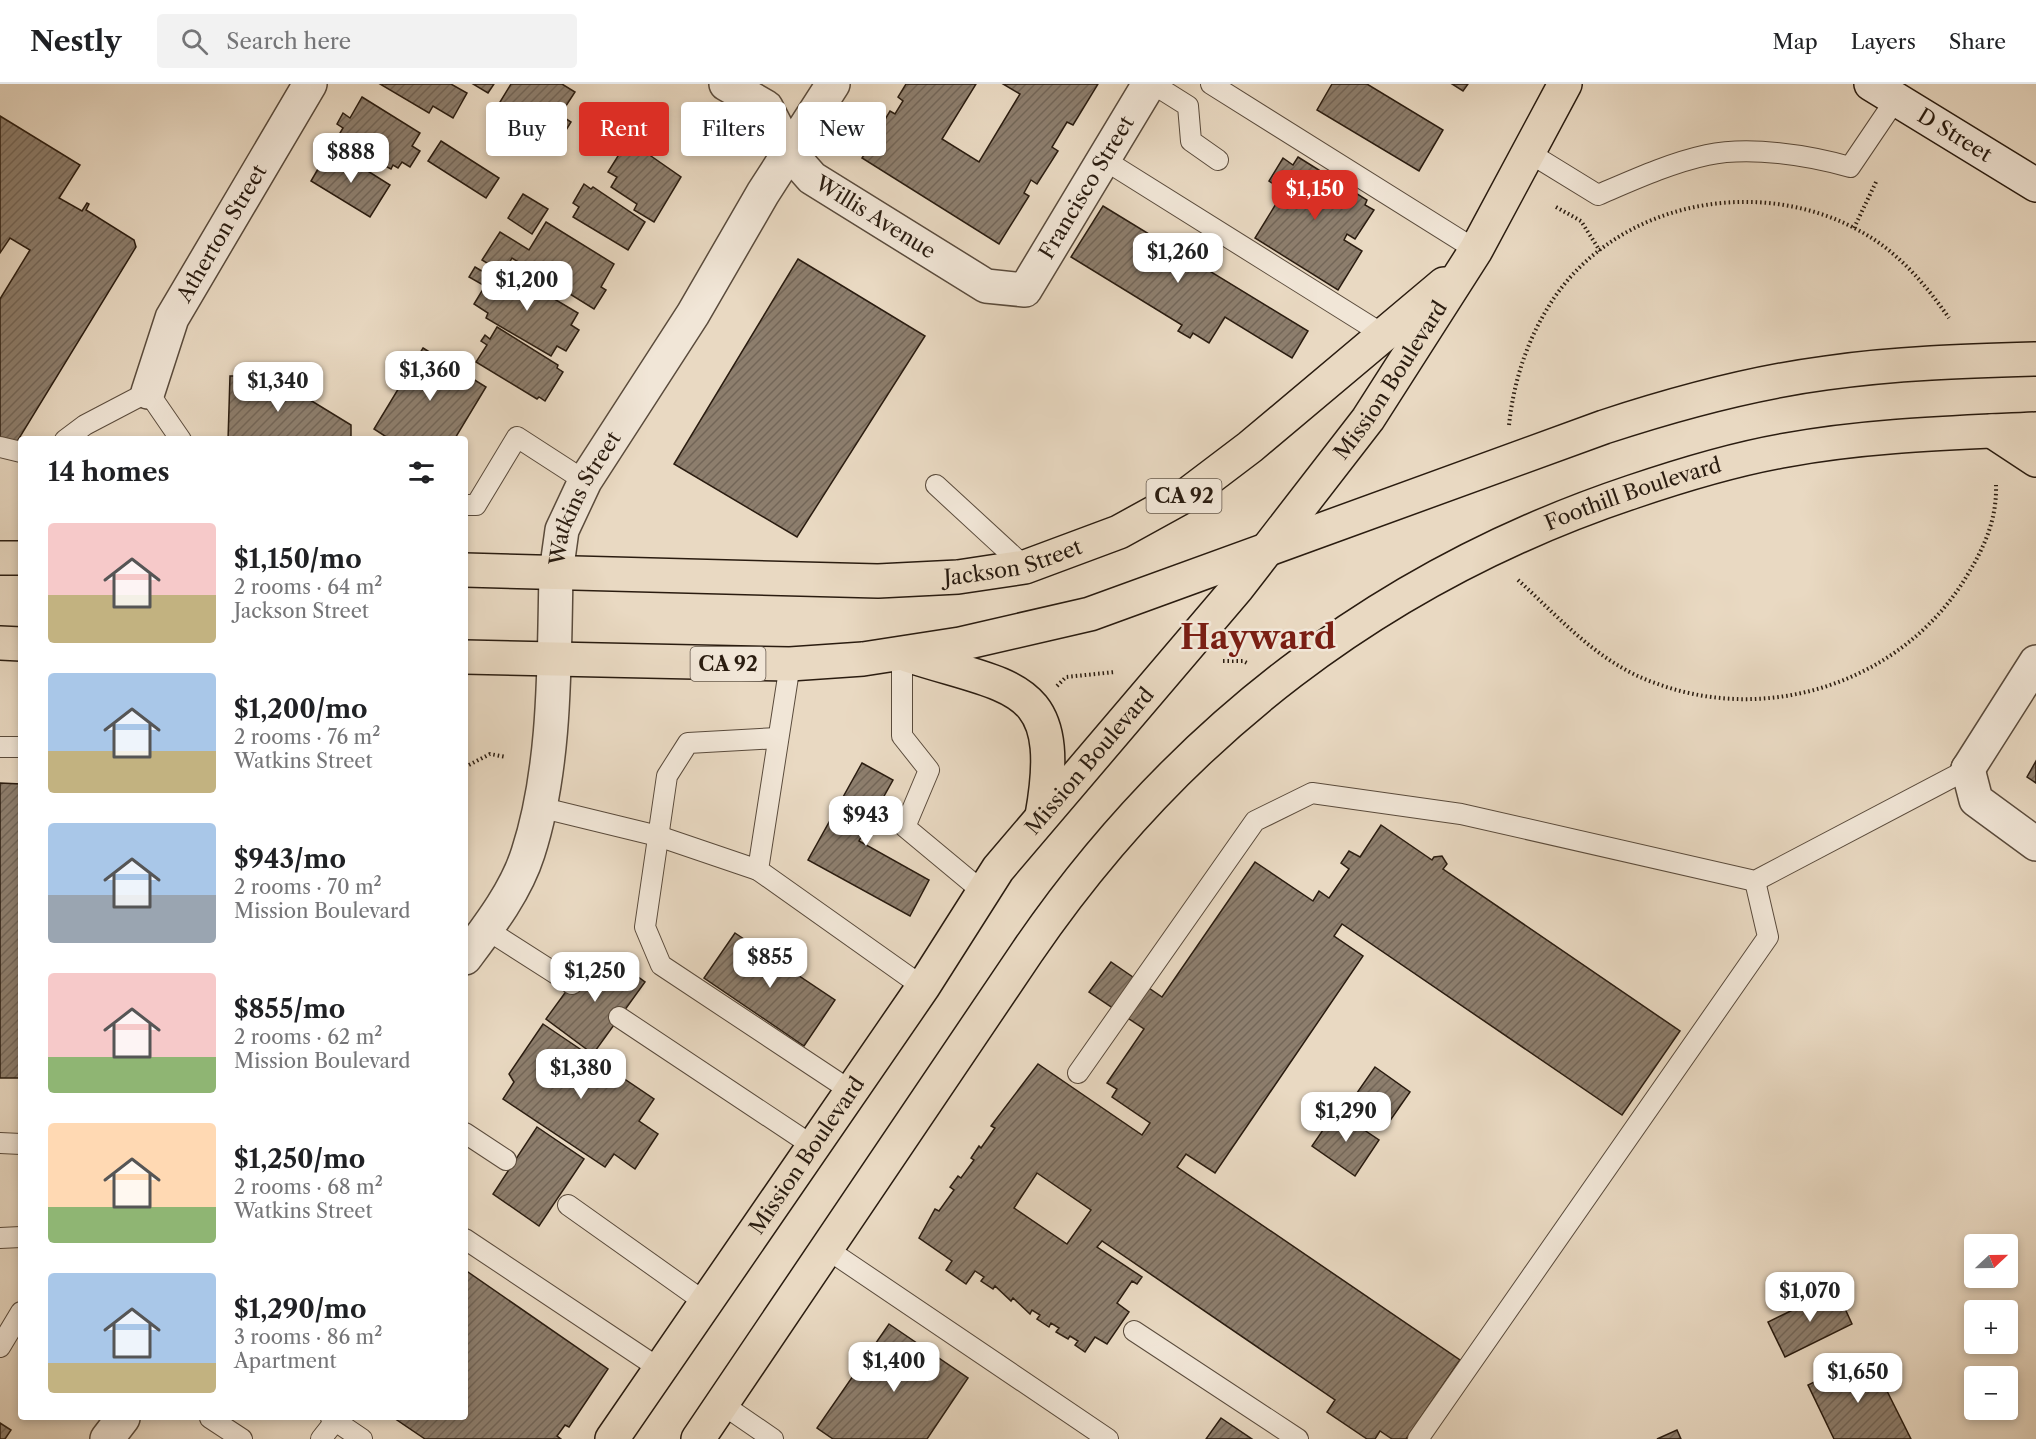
<!DOCTYPE html>
<meta charset="utf-8">
<style>
body{margin:0;font-family:"Libre Caslon Text",serif;background:#f2f2f2;color:#202124;height:100vh;display:flex;flex-direction:column;font-size:22px;white-space:nowrap}
*{box-sizing:border-box;margin:0}
p{font-size:20px;color:#757577}
.icon{flex:none;width:33px;height:33px;fill:none;stroke:currentColor;stroke-width:2;stroke-linecap:round;stroke-linejoin:round}
.map{position:relative;flex:1;overflow:hidden}
.drawer{position:absolute;left:18px;top:352px;width:450px;height:984px;display:flex;flex-direction:column;background:#fff;border-radius:6px;box-shadow:0 3px 9px #0003}
.drawer>*{flex:none}
.guide{position:absolute;left:486px;top:18px;width:570px;height:54px;display:flex;gap:12px}
.needle{width:39px;rotate:68deg}
.fabs{position:absolute;left:1964px;top:1150px;display:grid;gap:12px}
.fabs a{display:grid;place-items:center;width:54px;height:54px;border-radius:6px;background:#fff;box-shadow:0 3px 9px #0003;font-size:30px}
.price{position:absolute;translate:-50% -51px;padding:0 14px;border-radius:12px;background:#fff;color:#222;font-size:20px;line-height:39px;filter:drop-shadow(0 2px 3px #0008)}
.price::after{content:'';position:absolute;left:50%;top:36px;width:18px;height:14px;margin-left:-9px;background:inherit;clip-path:polygon(0 0,100% 0,50% 100%)}
.price.current{background:#d93025;color:#fff}
ul{padding:0;list-style:none}
li{display:flex;align-items:center;gap:18px;height:150px;padding:0 30px}
li span{display:grid;place-items:center;flex:none;width:168px;height:120px;border-radius:6px;color:#555}
li>.icon{margin-inline-start:auto}
span .icon{width:72px;height:72px;fill:#fffc;stroke-width:1}
li b{font-size:26px}
h2{display:flex;justify-content:space-between;align-items:center;height:72px;padding:0 30px;font-size:26px}
.pill{padding:0 21px;border-radius:6px;background:#fff;box-shadow:0 3px 9px #0003;font-size:21px;line-height:54px}
.pill.current{background:#d93025;color:#fff}
header{display:flex;align-items:center;gap:36px;box-sizing:border-box;height:84px;padding:0 30px;background:#fff;border-bottom:2px solid #e0e0e0}
header strong{font-size:28px}
nav{display:flex;gap:33px;margin-inline-start:auto;font-size:21px}
.search{width:420px;height:54px;background:#f2f2f2;display:flex;align-items:center;gap:15px;box-sizing:border-box;padding:0 21px;border-radius:6px;color:#757577;font-size:22px}
.map>svg:first-child{display:block}
.building{fill:url(#building-hatch);stroke:#2a1c10;stroke-width:1.5;fill-rule:evenodd}
.lines{fill:none;stroke-linecap:round;stroke-linejoin:round}
.service-casing{stroke:#5a4b3c;stroke-width:22}
.minor-casing{stroke:#5a4b3c;stroke-width:36}
.tertiary-casing{stroke:#5a4b3c;stroke-width:36}
.secondary-casing{stroke:#2a1c10;stroke-width:36}
.primary-casing{stroke:#2a1c10;stroke-width:36}
.path{stroke:#2a1c10;stroke-width:4;stroke-dasharray:1.5 3;stroke-linecap:butt}
.service{stroke:#f1e6d7;stroke-width:20}
.minor{stroke:#f1e6d7;stroke-width:33}
.tertiary{stroke:#f1e6d7;stroke-width:33}
.secondary{stroke:#f1e6d7;stroke-width:33}
.primary{stroke:#e9d9c2;stroke-width:33}
.labels{text-anchor:middle;stroke-width:5;stroke-linejoin:round;paint-order:stroke}
.shield{fill:#f1e6d7;stroke:#66594c;stroke-width:1.5}
.shield-label{font-size:20px;font-weight:bold;fill:#2a1c10}
.street-label{font-size:21px;fill:#2a1c10;stroke:#f1e6d7}
.town-label{font-size:33px;font-weight:bold;fill:#7a1f14;stroke:#f1e6d7}
</style>
<header>
<strong>Nestly</strong>
<div class="search"><svg class="icon" aria-label="search" viewBox="0 0 24 24"><circle cx="10" cy="10" r="6"/><path d="M15 15l6 6"/></svg>Search here</div>
<nav><a>Map</a><a>Layers</a><a>Share</a></nav>
</header>
<div class="map">
<svg width="2036" height="1355" viewBox="0 0 2036 1355">
<defs>
<pattern id="building-hatch" width="6" height="6" patternUnits="userSpaceOnUse" patternTransform="scale(1.5)"><rect width="6" height="6" fill="#8d7e6d"/><path d="M-1 1l2-2M0 6l6-6M5 7l2-2" fill="none" stroke="#736658"/></pattern>
</defs>
<rect width="100%" height="100%" fill="#e9d9c2"/>
<filter id="stains"><feTurbulence type="fractalNoise" baseFrequency=".00333" numOctaves="4"/><feColorMatrix values="0 0 0 0 .2 0 0 0 0 .09 0 0 0 0 .02 0 0 0 .5 -.17"/></filter>
<radialGradient id="worn" r=".72"><stop offset=".6" stop-color="#630" stop-opacity="0"/><stop offset="1" stop-color="#630" stop-opacity=".3"/></radialGradient>
<g class="building">
<path d="M380,0H451L467,9L453,34L433,22L429,29Z"/>
<path d="M473,0H494L488,9Z"/>
<path d="M511,0H562L575,8L560,31L571,38L560,56L500,18Z"/>
<path d="M906,0H976L942,55L979,78L1020,10L1003,0H1098L1073,41L1067,38L1052,63L1058,67L1037,100L1031,96L1024,109L1029,112L999,160L862,74L890,27L895,30L903,17L898,13Z"/>
<path d="M1332,0H1367L1443,46L1419,87L1317,26Z"/>
<path d="M1452,0H1468L1463,7Z"/>
<path d="M362,13L420,49L412,62L420,67L410,83L402,78L398,84L393,81L391,85L385,82L388,78L378,72L376,75L353,57L351,61L345,57L347,54L340,49L343,44L337,40L343,29L350,34Z"/>
<path d="M0,32L80,81L59,114L82,127L87,119L89,120L86,126L134,156L136,163L15,361L0,359V215L30,166L10,154L0,169Z"/>
<path d="M628,56L681,93L654,138L634,126L637,120L611,103L617,93L608,88Z"/>
<path d="M441,57L499,94L486,114L428,77Z"/>
<path d="M336,67L390,101L370,133L311,97L322,78L328,81Z"/>
<path d="M1298,73L1367,116L1365,121L1374,126L1355,155L1347,150L1344,156L1362,167L1338,206L1255,154L1279,115L1274,112L1279,104L1269,97L1283,74L1293,81Z"/>
<path d="M584,100L591,105L593,103L645,138L628,166L573,133L579,123L573,119Z"/>
<path d="M523,110L548,125L532,150L508,134Z"/>
<path d="M1103,122L1308,247L1292,274L1225,233L1209,259L1193,249L1190,254L1178,247L1182,241L1071,173Z"/>
<path d="M546,138L614,180L601,203L606,206L594,225L512,174L503,189L482,176L500,148L529,166Z"/>
<path d="M798,175L925,252L797,453L674,380Z"/>
<path d="M475,183L507,202L514,191L578,229L571,241L579,246L566,267L557,262L551,272L486,234L488,229L474,220L485,202L469,193Z"/>
<path d="M497,243L558,281L557,284L563,288L545,317L539,313L537,315L476,278L487,261L481,257L485,251L490,255Z"/>
<path d="M423,264L486,303L454,356H391L374,345Z"/>
<path d="M230,292H271L351,341V356H228Z"/>
<path d="M2036,677V699L2027,693Z"/>
<path d="M862,679L893,696L859,757L929,796L910,832L808,776Z"/>
<path d="M0,699L21,700V994H0Z"/>
<path d="M1381,741L1432,776L1434,773L1442,772L1447,780L1443,785L1680,947L1622,1031L1342,840L1334,852L1363,872L1215,1089L1186,1070L1177,1083L1460,1276L1406,1355H1392L1380,1347L1375,1355H1367L1327,1328L1335,1316L1102,1157L1097,1163L1142,1193L1137,1200L1132,1197L1117,1219L1129,1228L1107,1260L1095,1253L1085,1268L1075,1261L1078,1257L1070,1252L1068,1255L1056,1248L1059,1244L1051,1239L1049,1243L1037,1235L1040,1231L1032,1226L1030,1230L1013,1214L1011,1217L995,1202L993,1205L981,1197L984,1193L975,1187L966,1200L946,1186L952,1177L919,1154L935,1125L939,1127L954,1106L950,1103L958,1092L961,1094L974,1076L971,1074L979,1062L981,1064L995,1044L991,1042L1038,980L1142,1051L1150,1039L1112,1013L1117,1005L1107,999L1144,945L1089,908L1111,878L1162,913L1255,778L1313,817L1319,807L1329,814L1349,785L1341,779L1349,767L1360,773ZM1037,1089L1091,1126L1067,1160L1014,1124Z"/>
<path d="M735,849L835,916L804,962L704,894Z"/>
<path d="M608,871L645,898L593,970L546,935L583,884L593,892Z"/>
<path d="M543,940L654,1015L639,1037L658,1050L635,1085L614,1070L605,1083L503,1015L514,998L509,990Z"/>
<path d="M1375,983L1410,1008L1387,1041L1352,1016Z"/>
<path d="M1336,1027L1379,1056L1355,1092L1312,1062Z"/>
<path d="M537,1043L584,1075L539,1142L493,1110Z"/>
<path d="M465,1186L608,1285L569,1343L565,1341L557,1352L561,1355H425L394,1334H465Z"/>
<path d="M1836,1205L1852,1240L1785,1273L1768,1238Z"/>
<path d="M889,1240L968,1294L927,1355H833L817,1344Z"/>
<path d="M1869,1271L1911,1355H1834L1808,1301Z"/>
<path d="M1221,1334L1252,1355H1206Z"/>
<path d="M0,1339L11,1346L5,1355H0Z"/>
<path d="M1677,1346L1681,1355H1657Z"/>
</g>
<g class="lines">
<defs>
<g id="service">
<path d="M1153,0L1188,22L1191,57L1218,76"/>
<path d="M1211,0L1476,166"/>
<path d="M1528,68L1598,111C1633,96 1670,79 1707,71C1750,62 1808,71 1850,83L1896,15"/>
<path d="M1103,75L1384,251"/>
<path d="M65,356L85,341L148,308L181,356"/>
<path d="M0,363L21,368"/>
<path d="M936,401L1025,483"/>
<path d="M465,421H476L517,353L585,397"/>
<path d="M902,570V652L929,686L905,743L982,807"/>
<path d="M790,580L758,786L923,903"/>
<path d="M778,654L688,659L667,692L645,843L661,881L851,1007"/>
<path d="M0,663H21"/>
<path d="M539,723L658,752L758,786"/>
<path d="M486,845L572,900"/>
<path d="M619,933L813,1062"/>
<path d="M1078,989L1255,737L1312,709L1461,730L1755,797L1968,685"/>
<path d="M465,1049L506,1076"/>
<path d="M0,1059L21,1060"/>
<path d="M568,1121L706,1219"/>
<path d="M0,1154L21,1153"/>
<path d="M465,1155L660,1285"/>
<path d="M827,1165L1108,1355"/>
<path d="M1134,1247L1298,1355"/>
<path d="M0,1263L21,1228"/>
<path d="M722,1320L773,1355"/>
<path d="M210,1334L242,1355"/>
<path d="M331,1334L362,1355"/>
<path d="M321,1355L336,1336"/>
<path d="M1418,1355L1768,853L1755,797"/>
</g>
<g id="minor">
<path id="s1" d="M726,0L766,23L789,68L812,94L986,202L1025,206L1149,0"/>
<path id="s2" d="M148,308L172,234L310,0"/>
<path id="s3" d="M556,489L562,446L585,397L693,230L763,109L833,0"/>
<path d="M1968,685L2036,578"/>
</g>
<g id="tertiary">
<path d="M1968,685L1976,716L2036,760"/>
<path d="M465,874C489,842 516,807 528,769C556,683 554,579 556,489"/>
<path d="M107,1355L123,1334"/>
</g>
<g id="secondary">
<path id="s4" d="M1871,0L2036,101"/>
</g>
<g id="primary">
<path d="M1992,347L2036,376"/>
<path d="M0,474H21"/>
<path id="s5" d="M465,486L878,497L958,493L1025,483L1119,448L1188,410L1250,363L1444,200"/>
<path d="M0,559L21,560"/>
<path d="M907,571C1014,606 1066,597 1042,732"/>
<path d="M465,573L790,580L863,575L960,560L1090,530L1604,343C1677,319 1750,299 1826,289C1896,279 1966,277 2036,275"/>
<path id="s6" d="M612,1355L923,903L998,785L1238,503L1368,335L1476,166L1565,0"/>
<path id="s7" d="M698,1355L1027,868C1176,650 1381,492 1632,408C1682,391 1734,375 1787,366C1869,351 1953,349 2036,345"/>
</g>
</defs>
<use href="#service" class="service-casing"/>
<use href="#minor" class="minor-casing"/>
<use href="#tertiary" class="tertiary-casing"/>
<use href="#secondary" class="secondary-casing"/>
<use href="#primary" class="primary-casing"/>
<g class="path">
<path d="M1556,123L1581,137L1600,167"/>
<path d="M1854,144L1876,98"/>
<path d="M1509,341C1514,295 1528,253 1554,214C1626,109 1781,88 1882,161C1909,181 1930,207 1949,234"/>
<path d="M1518,496C1561,535 1598,579 1655,599C1770,642 1905,597 1968,490C1985,462 1997,434 1996,401"/>
<path d="M1223,577H1243L1249,580"/>
<path d="M1057,602L1066,593L1115,588"/>
<path d="M465,683L490,670L506,673"/>
</g>
<use href="#service" class="service"/>
<use href="#minor" class="minor"/>
<use href="#tertiary" class="tertiary"/>
<use href="#secondary" class="secondary"/>
<use href="#primary" class="primary"/>
</g>
<g class="labels">
<g class="shield">
<rect x="1146.5" y="395" width="75" height="34" rx="4.5"/>
<rect x="690.5" y="563" width="75" height="34" rx="4.5"/>
</g>
<g class="shield-label">
<text x="1184" y="419">CA 92</text>
<text x="728" y="587">CA 92</text>
</g>
<g class="street-label">
<text dy="7" stroke="none"><textPath href="#s4" startOffset="98">D Street</textPath></text>
<text dy="7" stroke="none"><textPath href="#s1" startOffset="495">Francisco Street</textPath></text>
<text dy="7" stroke="none"><textPath href="#s1" startOffset="206">Willis Avenue</textPath></text>
<text dy="7" stroke="none"><textPath href="#s2" startOffset="176">Atherton Street</textPath></text>
<text dy="7" stroke="none"><textPath href="#s6" startOffset="1316">Mission Boulevard</textPath></text>
<text dy="7" stroke="none"><textPath href="#s7" startOffset="1362">Foothill Boulevard</textPath></text>
<text dy="7" stroke="none"><textPath href="#s3" startOffset="81">Watkins Street</textPath></text>
<text dy="7" stroke="none"><textPath href="#s5" startOffset="550">Jackson Street</textPath></text>
<text dy="7" stroke="none"><textPath href="#s6" startOffset="830">Mission Boulevard</textPath></text>
<text dy="7" stroke="none"><textPath href="#s6" startOffset="344">Mission Boulevard</textPath></text>
</g>
<g class="town-label">
<text x="1258" y="565">Hayward</text>
</g>
</g>
<rect width="100%" height="100%" filter="url(#stains)"/>
<rect width="100%" height="100%" fill="url(#worn)"/>
</svg>
<div class="fabs">
<a><svg class="needle" viewBox="-14 -14 28 28"><path d="M0-13l5 13h-10z" fill="#e53935"/><path d="M0 13l5-13h-10z" fill="#757577"/></svg></a>
<a>+</a>
<a>−</a>
</div>
<b class="price" style="left:351px;top:100px">$888</b>
<b class="price current" style="left:1315px;top:137px">$1,150</b>
<b class="price" style="left:1178px;top:200px">$1,260</b>
<b class="price" style="left:527px;top:228px">$1,200</b>
<b class="price" style="left:430px;top:318px">$1,360</b>
<b class="price" style="left:278px;top:329px">$1,340</b>
<b class="price" style="left:866px;top:763px">$943</b>
<b class="price" style="left:770px;top:905px">$855</b>
<b class="price" style="left:595px;top:919px">$1,250</b>
<b class="price" style="left:581px;top:1016px">$1,380</b>
<b class="price" style="left:1346px;top:1059px">$1,290</b>
<b class="price" style="left:1810px;top:1239px">$1,070</b>
<b class="price" style="left:894px;top:1309px">$1,400</b>
<b class="price" style="left:1858px;top:1320px">$1,650</b>
<div class="guide">
<a class="pill">Buy</a>
<a class="pill current">Rent</a>
<a class="pill">Filters</a>
<a class="pill">New</a>
</div>
<section class="drawer">
<h2>14 homes<svg class="icon" aria-label="filters" viewBox="0 0 24 24"><path d="M4 7h16M4 17h16"/><circle cx="9" cy="7" r="2"/><circle cx="15" cy="17" r="2"/></svg></h2>
<ul>
<li><span style="background:linear-gradient(#f6c9c9 60%,#c2b280 0)"><svg class="icon" aria-label="home" viewBox="0 0 24 24"><path d="M3 11l9-7 9 7M6 9v11h12V9"/></svg></span><div><b>$1,150/mo</b><p>2 rooms · 64 m²</p><p>Jackson Street</p></div></li>
<li><span style="background:linear-gradient(#a9c7e8 65%,#c2b280 0)"><svg class="icon" aria-label="home" viewBox="0 0 24 24"><path d="M3 11l9-7 9 7M6 9v11h12V9"/></svg></span><div><b>$1,200/mo</b><p>2 rooms · 76 m²</p><p>Watkins Street</p></div></li>
<li><span style="background:linear-gradient(#a9c7e8 60%,#9aa5b1 0)"><svg class="icon" aria-label="home" viewBox="0 0 24 24"><path d="M3 11l9-7 9 7M6 9v11h12V9"/></svg></span><div><b>$943/mo</b><p>2 rooms · 70 m²</p><p>Mission Boulevard</p></div></li>
<li><span style="background:linear-gradient(#f6c9c9 70%,#8fb573 0)"><svg class="icon" aria-label="home" viewBox="0 0 24 24"><path d="M3 11l9-7 9 7M6 9v11h12V9"/></svg></span><div><b>$855/mo</b><p>2 rooms · 62 m²</p><p>Mission Boulevard</p></div></li>
<li><span style="background:linear-gradient(#ffd9b3 70%,#8fb573 0)"><svg class="icon" aria-label="home" viewBox="0 0 24 24"><path d="M3 11l9-7 9 7M6 9v11h12V9"/></svg></span><div><b>$1,250/mo</b><p>2 rooms · 68 m²</p><p>Watkins Street</p></div></li>
<li><span style="background:linear-gradient(#a9c7e8 75%,#c2b280 0)"><svg class="icon" aria-label="home" viewBox="0 0 24 24"><path d="M3 11l9-7 9 7M6 9v11h12V9"/></svg></span><div><b>$1,290/mo</b><p>3 rooms · 86 m²</p><p>Apartment</p></div></li>
</ul>
</section>
</div>
